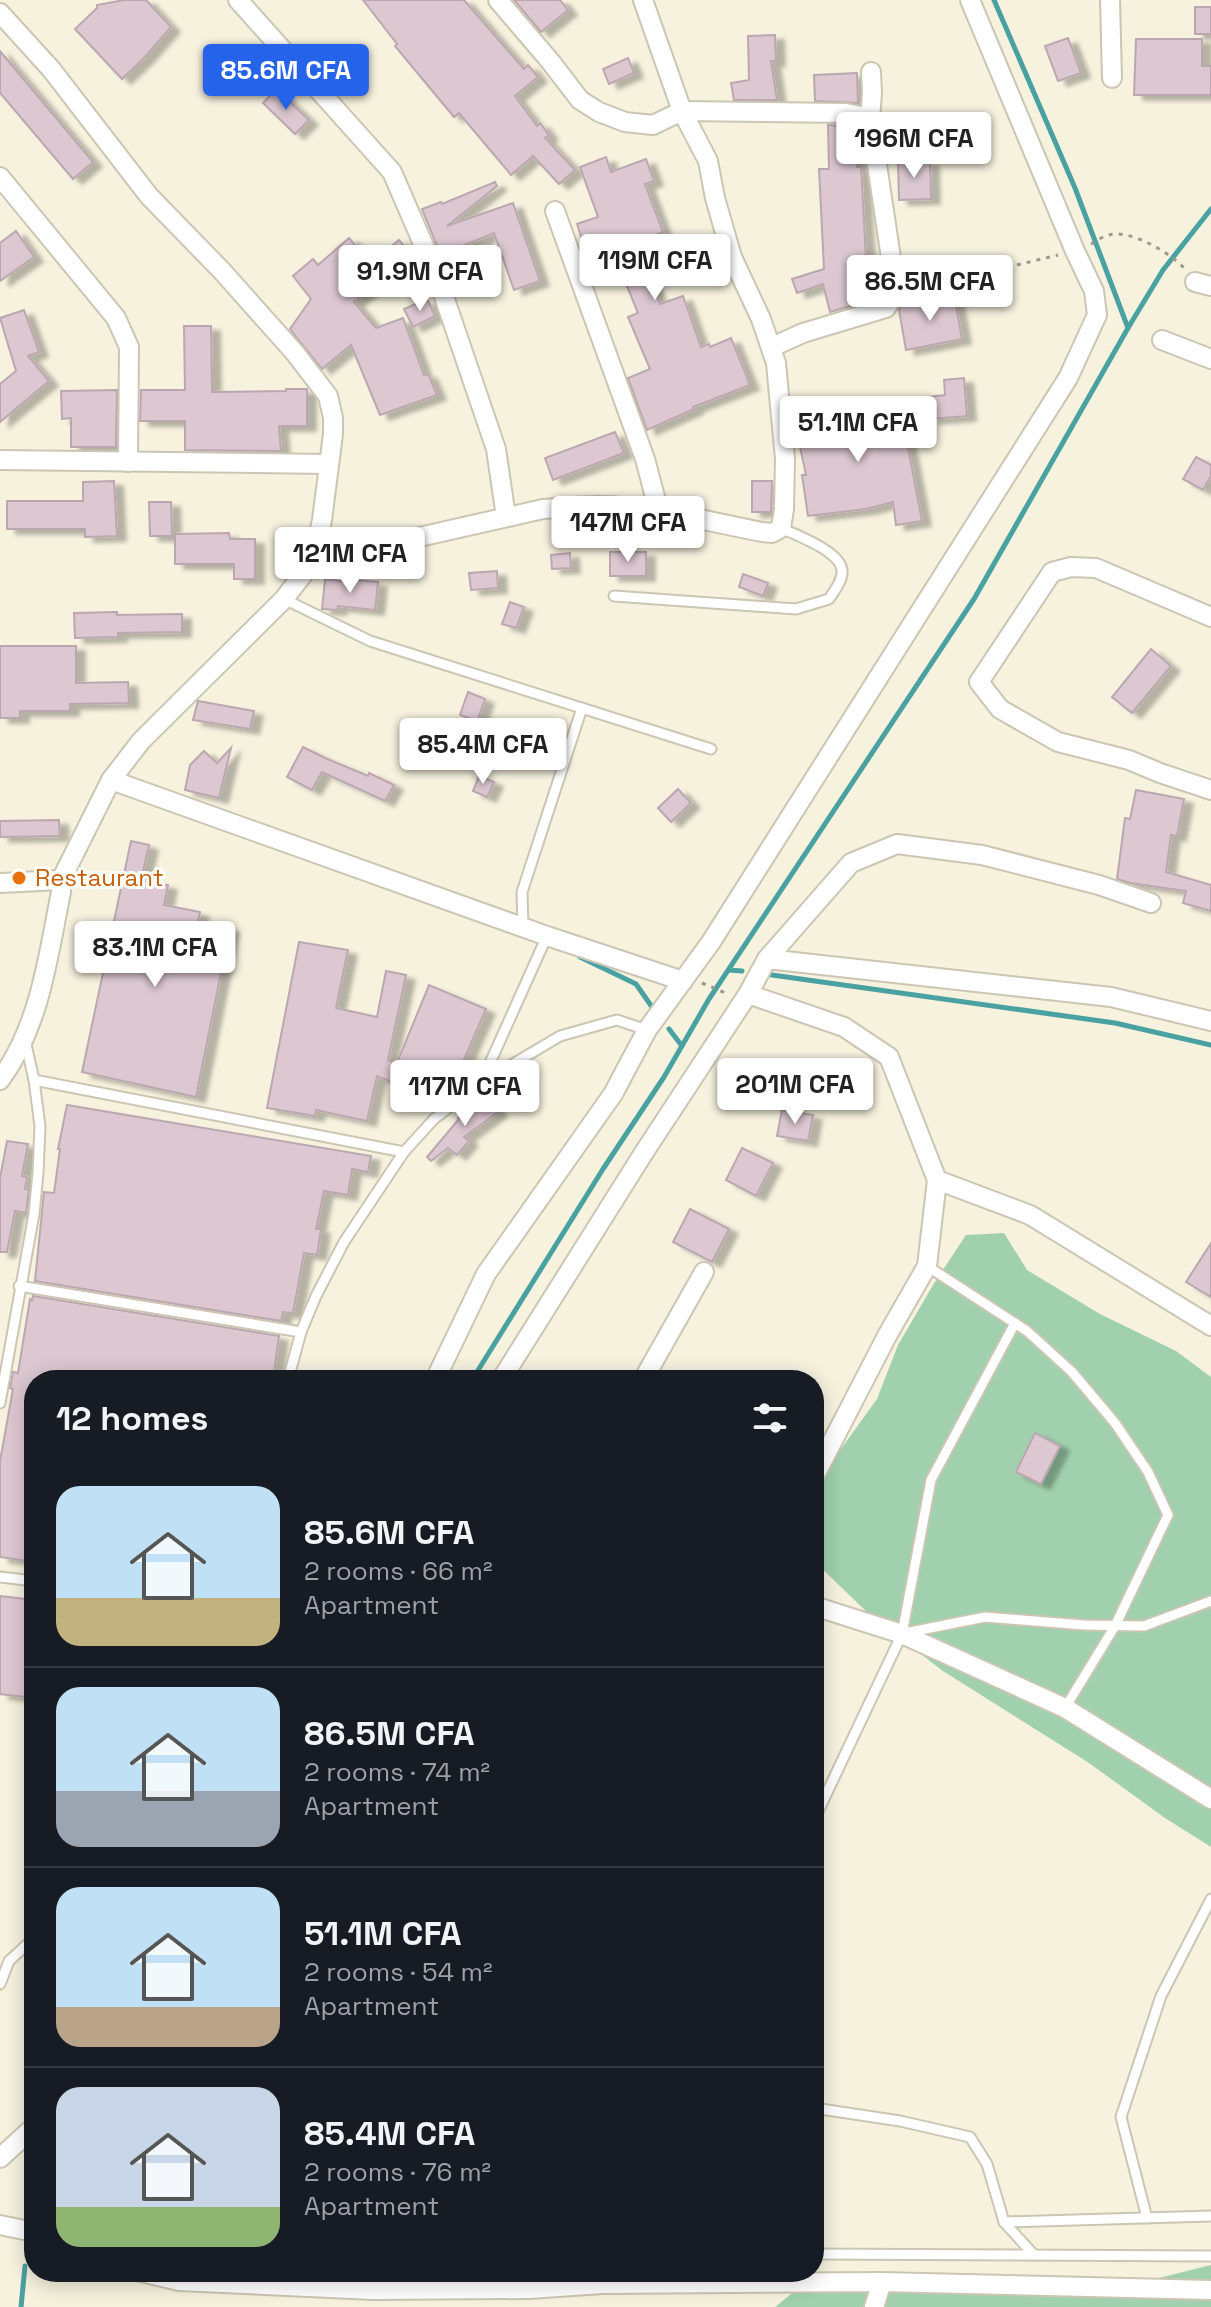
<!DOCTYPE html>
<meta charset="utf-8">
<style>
body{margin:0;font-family:"Space Grotesk",sans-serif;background:#242831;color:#f1f3f6;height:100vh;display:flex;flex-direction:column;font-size:30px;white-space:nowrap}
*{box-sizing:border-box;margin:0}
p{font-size:26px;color:#9ea1a6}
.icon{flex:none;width:44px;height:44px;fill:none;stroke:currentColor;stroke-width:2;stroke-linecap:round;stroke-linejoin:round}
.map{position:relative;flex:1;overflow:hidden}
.details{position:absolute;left:24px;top:1370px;width:800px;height:912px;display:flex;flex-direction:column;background:#171b24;border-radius:32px;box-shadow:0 4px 20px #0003}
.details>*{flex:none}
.price{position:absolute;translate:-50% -68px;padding:0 18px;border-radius:8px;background:#fff;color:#222;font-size:26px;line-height:52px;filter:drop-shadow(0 2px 4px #0008)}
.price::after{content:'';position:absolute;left:50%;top:48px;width:24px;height:18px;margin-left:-12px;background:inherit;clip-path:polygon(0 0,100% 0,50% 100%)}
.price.on{background:#2563eb;color:#fff}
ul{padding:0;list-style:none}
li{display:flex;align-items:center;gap:24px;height:200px;padding:0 32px}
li+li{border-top:2px solid #363941}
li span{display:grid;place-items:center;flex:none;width:224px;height:160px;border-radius:24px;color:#555}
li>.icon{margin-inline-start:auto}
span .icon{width:96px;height:96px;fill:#fffc;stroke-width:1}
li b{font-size:34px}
h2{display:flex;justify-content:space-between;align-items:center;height:96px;padding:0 32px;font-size:34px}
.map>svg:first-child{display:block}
.green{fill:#a0d0ad}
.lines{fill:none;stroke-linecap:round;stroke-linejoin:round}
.stream{stroke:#49a1a2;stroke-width:5}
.building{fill:#ddc8d1;stroke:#bba7b0;stroke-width:2;filter:url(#shadow)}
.lane-casing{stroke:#cbc6b3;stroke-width:13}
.street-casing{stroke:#cbc6b3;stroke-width:22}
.path{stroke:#9c9889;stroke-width:3;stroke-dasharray:4 6;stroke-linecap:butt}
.lane{stroke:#fff;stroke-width:9}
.street{stroke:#fff;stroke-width:18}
.food-dot{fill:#e8710a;stroke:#fff;stroke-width:3}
.labels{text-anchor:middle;stroke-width:6;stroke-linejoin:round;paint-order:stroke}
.food-label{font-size:24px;fill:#c56008;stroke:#fff;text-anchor:start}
</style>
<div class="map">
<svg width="1211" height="2307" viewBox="0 0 1211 2307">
<defs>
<filter id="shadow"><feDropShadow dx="9" dy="5" stdDeviation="2" flood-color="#0004"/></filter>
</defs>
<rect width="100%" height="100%" fill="#f7f2de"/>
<g class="green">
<path d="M1004,1233L1027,1270L1100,1314L1176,1351L1211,1377V1847L1165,1818L1089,1763L943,1671L871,1616L814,1561V1486L877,1399L898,1345L933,1285L966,1235Z"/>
<path d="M1211,2265V2307H775L800,2287L1147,2281Z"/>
</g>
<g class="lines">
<g class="stream">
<path d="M994,0L1075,188L1128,328"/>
<path d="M580,957L636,984L652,1007"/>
<path d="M729,970L742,971"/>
<path d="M765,974L1115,1023L1211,1045"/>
<path d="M669,1029L682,1046"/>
<path d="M472,1380L603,1169L664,1077L709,999L974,599L1128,328L1163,270L1211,209"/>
<path d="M21,2307L25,2266"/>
</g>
</g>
<g class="building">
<path d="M124,0H146L171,27L145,57L122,79L75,29L97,8V5Z"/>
<path d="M363,0H464L524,69L528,65L538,77L515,96L537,126L540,123L549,135L545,138L575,170L559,184L533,156L511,175L459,113L454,117L395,46L397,44Z"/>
<path d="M514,0H560L568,10L541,32Z"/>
<rect x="1195" y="7" width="16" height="27"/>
<path d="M775,35L776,61H771L777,100H734L731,83L749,80L748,36Z"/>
<path d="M1068,38L1081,73L1058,81L1045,46Z"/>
<path d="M1136,39H1202V66H1211V95H1134Z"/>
<path d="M0,51L93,162L73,179L0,93Z"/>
<path d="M628,58L634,73L609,84L603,69Z"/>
<path d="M857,73L858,103L815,101L814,75Z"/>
<path d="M276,89L309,120L295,134L263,103Z"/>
<path d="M828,125L856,127L857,167H861L866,259H864L873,299L830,312L823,284L797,293L792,279L824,269L819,169H829Z"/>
<path d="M606,157L611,172L646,159L654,181L645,184L663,232L635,243L660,304L683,296L701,347L709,344L710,347L731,338L750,385L693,407L694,409L647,430L628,378L650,369L628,317L638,313L612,249L588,257L577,224L598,217L580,167Z"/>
<path d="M930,161L931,199L899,200L898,162Z"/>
<path d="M495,182L497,186L447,226L513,203L540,281L514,290L494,233L442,254V258L422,209L441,202L442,204Z"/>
<path d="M16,231L34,257L0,281V243Z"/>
<path d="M349,238L371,263L399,240L412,255L354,302L376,328L403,318L424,375L428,374L437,395L380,415L351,345L322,369L290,329L311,299L293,276L313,259L318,265Z"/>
<path d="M954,295L962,339L906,350L899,310L902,305Z"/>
<path d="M427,299L435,316L413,327L404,309Z"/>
<path d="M24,310L39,352L28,356L49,381L0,422V384L16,371L0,318Z"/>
<path d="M184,326H211L212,392L286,391V389H307V426H279L281,451L185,450V421H140L141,390H185Z"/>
<path d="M964,378L967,416L930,419L928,397L945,395L944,380Z"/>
<path d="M117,390L116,447H71V418L62,419L61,391Z"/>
<path d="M896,404L903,437H906L922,521L896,525L893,502L866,509L808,516L802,475H806L795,423L847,411L848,415Z"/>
<path d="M615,432L624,453L553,480L545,458Z"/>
<path d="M1196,457L1211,465V476L1203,490L1183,479Z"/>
<path d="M114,481L117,536L85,537V529H7V501H83V482Z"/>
<path d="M752,481H772L771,512H752Z"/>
<path d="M149,502H171L172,536H150Z"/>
<path d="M229,533L230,539H255V579H234V564H175V534Z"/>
<rect x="610" y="552" width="36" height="24"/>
<path d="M570,553L571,568L552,569L551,555Z"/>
<path d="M497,571L498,588L471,590L469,573Z"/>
<path d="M743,574L768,583L763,596L739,587Z"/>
<path d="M325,579L356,583V580L378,582L375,610L338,606L337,610L322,609Z"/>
<path d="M510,602L524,607L516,628L502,624Z"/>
<path d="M117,612V615L182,614V632L118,633V637L75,638L74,613Z"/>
<path d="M0,646H76V683L128,682L129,703L70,704V711H20V718H0Z"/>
<path d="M1151,649L1171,666L1132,713L1112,697Z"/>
<path d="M468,692L485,699L477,721L460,715Z"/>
<path d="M198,701L254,711L250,729L193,720Z"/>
<path d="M303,747L325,758L368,776L369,773L394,785L385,801L322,772L312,790L287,777Z"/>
<path d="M231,748L219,798L185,790L190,765L204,751L217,763Z"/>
<path d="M479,776L494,782L487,797L473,791Z"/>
<path d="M678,789L691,803L671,822L658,808Z"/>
<path d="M1136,790L1184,799L1177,836L1171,835L1166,872L1211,885V911L1183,903L1186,891L1130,883L1117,879L1125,818L1130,819Z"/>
<path d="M59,820L60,836L0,837V821Z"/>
<path d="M131,841L149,845L141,880L168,885L164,905L200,912L198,921L230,928L196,1097L82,1072Z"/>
<path d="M299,942L348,950L336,1008L377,1017L386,971L406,975L388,1060L397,1063L429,985L486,1009L451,1089L437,1083L430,1097L377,1076L367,1121L316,1110L315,1116L267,1108Z"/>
<path d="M487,1096L498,1112L464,1137L469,1141L457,1155L448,1148L431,1161L427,1157L459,1119L458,1118Z"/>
<path d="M67,1105L371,1156L368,1172L352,1169L348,1195L324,1191L316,1229H321L317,1255L304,1253L293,1313L283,1312L281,1321L35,1281L44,1192L54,1193L60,1149H58Z"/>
<path d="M782,1110L813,1115L808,1141L777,1136Z"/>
<path d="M7,1141L28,1144L22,1176L27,1177L25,1189L29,1190L26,1213L15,1211L7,1252H0V1178Z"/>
<path d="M742,1148L773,1163L756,1196L726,1180Z"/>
<path d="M690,1209L729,1229L712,1262L673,1242Z"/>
<path d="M1211,1243V1297L1186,1282Z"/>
<path d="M33,1296L279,1336L273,1380H34V1481L28,1531L34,1532V1562L0,1557V1461L13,1389L10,1388L13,1372L18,1373L30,1299L32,1300Z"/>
<path d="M1035,1433L1060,1446L1041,1484L1016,1472Z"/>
<path d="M0,1596L34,1600V1698L0,1694Z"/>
</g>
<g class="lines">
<defs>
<g id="lane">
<path d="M614,596L796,609L829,599C835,590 843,580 842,570C840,551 796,535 781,528"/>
<path d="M284,599L370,641L711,749"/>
<path d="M523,927L522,892L582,708"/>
<path d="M34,1080L404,1152"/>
<path d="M481,1083L547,936"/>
<path d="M927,1266L1027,1331L1072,1372L1115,1423L1148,1472L1168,1515L1115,1626L1065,1708"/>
<path d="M19,1286L301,1332"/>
<path d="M288,1380L301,1332L316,1296L344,1242L404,1152L434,1119L481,1083L560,1036L617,1020L647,1030"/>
<path d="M0,1403L34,1214L38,1173L40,1126L34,1080L25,1040"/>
<path d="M0,1577L34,1581"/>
<path d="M905,1633L985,1617L1084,1625L1144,1626L1211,1601"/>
<path d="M814,1820L902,1634L931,1480L1015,1323"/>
<path d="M0,1984L9,1961L34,1938"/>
<path d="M814,2108L900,2121L970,2137L987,2164L1004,2222L1211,2216"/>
<path d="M1147,2218L1121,2117L1161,1996L1211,1899"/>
<path d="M1004,2222L1034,2255"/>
<path d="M814,2254L1211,2256"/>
</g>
<g id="street">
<path d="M238,0L392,172L437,276L496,449L506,517"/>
<path d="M498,0L550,61L580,100L599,112L625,122L653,125L682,111L846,113L870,118"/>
<path d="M1110,0L1112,78"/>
<path d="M0,13L51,69L149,196L222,271L295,353L328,396L333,418V434L322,520L313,561L284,599L141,741L111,780L61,880V892C48,957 40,1026 0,1080"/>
<path d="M0,177L116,318L129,347L128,462"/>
<path d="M555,211L645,459L659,512"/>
<path d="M1195,282L1211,286"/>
<path d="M1162,340L1211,359"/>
<path d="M772,347L803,333L886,308L894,295L893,271L870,118L872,93L871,72"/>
<path d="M0,460L328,464"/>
<path d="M313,561L543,509C561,508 580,506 598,506C653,506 709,522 762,532L772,533L781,528L784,509L785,459L776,363L761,319L732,257L715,198L708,161L682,111L643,0"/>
<path d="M1211,617L1096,568L1071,567L1052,572L979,682L1000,709L1058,742L1129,760L1160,773L1211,790"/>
<path d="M111,780L547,936L683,981"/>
<path d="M0,883L61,880"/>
<path d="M767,959L851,863L897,844L982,855L1099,885L1151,903"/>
<path d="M748,994L844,1027L889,1057L937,1180L1030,1215L1211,1326"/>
<path d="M435,1380L486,1274L613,1094L647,1030L711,942L1068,378L1097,315L1094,291L1075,251L970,0"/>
<path d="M501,1380L643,1154L748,994L767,959L1111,997L1211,1021"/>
<path d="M643,1380L704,1272"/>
<path d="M814,1477L888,1334L927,1266L937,1180"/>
<path d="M814,1606L902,1634L1065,1708L1211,1799"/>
<path d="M0,2158L34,2127"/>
<path d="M0,2225L34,2232"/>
<path d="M141,2272L179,2281L373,2290L529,2289L602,2284L882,2282L1211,2290"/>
<path d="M874,2307L882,2282"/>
</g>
</defs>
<use href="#lane" class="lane-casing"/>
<use href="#street" class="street-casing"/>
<g class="path">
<path d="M1091,244C1097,241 1103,236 1109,235C1130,229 1169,252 1184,268"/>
<path d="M910,291L1058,255"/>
<path d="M702,983L728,994"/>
</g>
<use href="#lane" class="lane"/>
<use href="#street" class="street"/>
</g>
<circle class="food-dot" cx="19" cy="878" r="8"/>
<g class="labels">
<g class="food-label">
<text x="35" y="886">Restaurant</text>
</g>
</g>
</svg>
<b class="price on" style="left:286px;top:112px">85.6M CFA</b>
<b class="price" style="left:914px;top:180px">196M CFA</b>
<b class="price" style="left:655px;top:302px">119M CFA</b>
<b class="price" style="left:420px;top:313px">91.9M CFA</b>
<b class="price" style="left:930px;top:323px">86.5M CFA</b>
<b class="price" style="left:858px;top:464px">51.1M CFA</b>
<b class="price" style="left:628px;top:564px">147M CFA</b>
<b class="price" style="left:350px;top:595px">121M CFA</b>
<b class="price" style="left:483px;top:786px">85.4M CFA</b>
<b class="price" style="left:155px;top:989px">83.1M CFA</b>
<b class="price" style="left:795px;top:1126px">201M CFA</b>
<b class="price" style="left:465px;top:1128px">117M CFA</b>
<section class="details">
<h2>12 homes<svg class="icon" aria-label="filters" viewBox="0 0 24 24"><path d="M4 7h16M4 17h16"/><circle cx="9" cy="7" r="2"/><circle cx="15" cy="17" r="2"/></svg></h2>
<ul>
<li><span style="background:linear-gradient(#bfe0f5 70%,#c2b280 0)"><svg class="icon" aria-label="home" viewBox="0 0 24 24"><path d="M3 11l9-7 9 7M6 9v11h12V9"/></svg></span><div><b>85.6M CFA</b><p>2 rooms · 66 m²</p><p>Apartment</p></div></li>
<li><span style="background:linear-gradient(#bfe0f5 65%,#9aa5b1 0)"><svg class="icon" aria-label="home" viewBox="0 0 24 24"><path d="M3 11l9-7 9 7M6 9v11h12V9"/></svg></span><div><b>86.5M CFA</b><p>2 rooms · 74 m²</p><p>Apartment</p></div></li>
<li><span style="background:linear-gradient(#bfe0f5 75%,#b9a48a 0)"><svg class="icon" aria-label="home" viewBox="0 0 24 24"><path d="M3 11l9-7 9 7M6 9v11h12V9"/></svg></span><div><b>51.1M CFA</b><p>2 rooms · 54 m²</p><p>Apartment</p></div></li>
<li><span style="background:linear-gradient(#c9d6e8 75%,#8fb573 0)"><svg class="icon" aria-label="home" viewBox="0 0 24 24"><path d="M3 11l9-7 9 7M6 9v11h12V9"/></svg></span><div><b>85.4M CFA</b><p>2 rooms · 76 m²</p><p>Apartment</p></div></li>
</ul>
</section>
</div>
